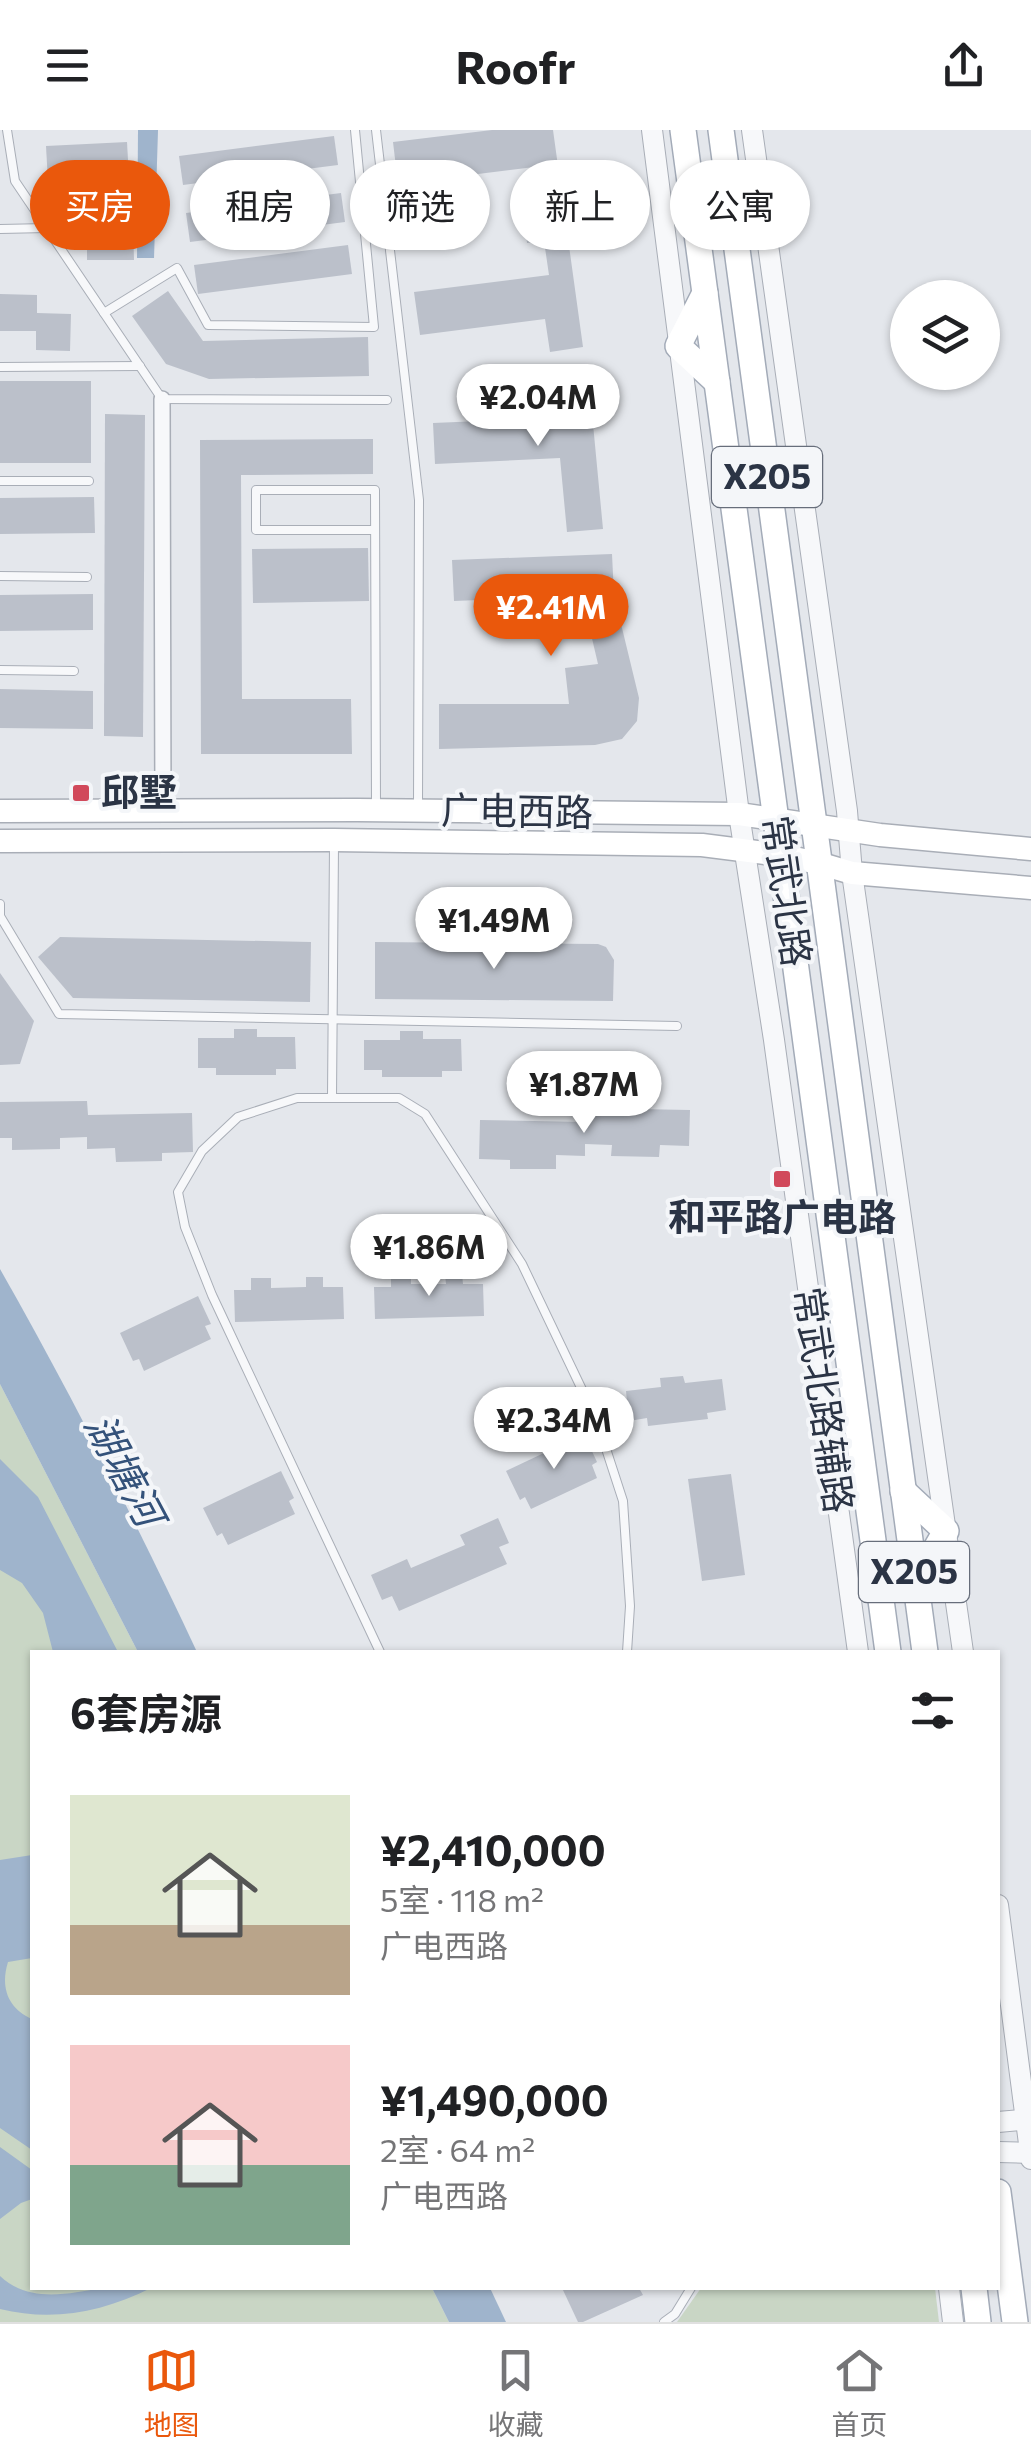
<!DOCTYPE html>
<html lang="zh">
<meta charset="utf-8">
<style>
body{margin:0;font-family:Commissioner,"Noto Sans SC",sans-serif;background:#f6f6f6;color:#202124;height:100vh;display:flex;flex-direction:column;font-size:38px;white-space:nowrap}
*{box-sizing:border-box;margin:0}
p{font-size:32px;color:#757577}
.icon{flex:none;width:55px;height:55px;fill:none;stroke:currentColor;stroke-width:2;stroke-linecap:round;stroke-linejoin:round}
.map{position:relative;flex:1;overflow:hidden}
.drawer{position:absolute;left:30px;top:1520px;width:970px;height:640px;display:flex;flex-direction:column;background:#fff;border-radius:0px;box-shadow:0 2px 8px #0004}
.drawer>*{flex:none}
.hud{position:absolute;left:30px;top:30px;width:972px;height:90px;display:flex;gap:20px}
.tools{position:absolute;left:890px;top:150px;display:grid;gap:20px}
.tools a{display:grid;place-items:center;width:110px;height:110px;border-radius:50%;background:#fff;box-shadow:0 2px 8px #0004;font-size:50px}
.price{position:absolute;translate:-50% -85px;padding:0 22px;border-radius:35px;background:#fff;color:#222;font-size:32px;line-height:65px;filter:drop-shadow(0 2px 5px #0008)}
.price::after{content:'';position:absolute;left:50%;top:60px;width:30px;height:22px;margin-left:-15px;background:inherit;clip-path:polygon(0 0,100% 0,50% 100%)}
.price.active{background:#ea580c;color:#fff}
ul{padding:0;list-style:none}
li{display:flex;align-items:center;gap:30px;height:250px;padding:0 40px}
li span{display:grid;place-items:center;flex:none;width:280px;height:200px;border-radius:0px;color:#555}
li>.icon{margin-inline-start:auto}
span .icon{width:120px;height:120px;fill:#fffc;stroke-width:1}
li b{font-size:42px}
h2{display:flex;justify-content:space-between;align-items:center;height:120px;padding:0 40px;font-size:42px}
.pill{padding:0 35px;border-radius:45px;background:#fff;box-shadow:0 2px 8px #0004;font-size:35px;line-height:90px}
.pill.active{background:#ea580c;color:#fff}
header{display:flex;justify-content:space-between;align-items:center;height:130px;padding:0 40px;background:#fff;font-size:45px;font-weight:700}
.menu{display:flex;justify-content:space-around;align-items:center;height:140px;border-top:2px solid #e0e0e0;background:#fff;font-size:28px;color:#757577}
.menu a{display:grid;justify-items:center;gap:5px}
.menu .active{color:#ea580c}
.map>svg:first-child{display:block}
.green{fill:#c9d6c5}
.water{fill:#9fb4cc}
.building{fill:#bbc0ca}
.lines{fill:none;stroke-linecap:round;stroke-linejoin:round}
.service-casing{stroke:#a9aeb7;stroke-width:10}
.minor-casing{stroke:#a9aeb7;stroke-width:18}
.tertiary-casing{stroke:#a9aeb7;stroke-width:22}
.secondary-casing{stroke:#a9aeb7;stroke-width:25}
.primary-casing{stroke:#a3abb8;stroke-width:28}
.service{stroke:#f7f8fa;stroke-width:8}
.minor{stroke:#f7f8fa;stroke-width:15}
.tertiary{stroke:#f7f8fa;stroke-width:20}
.secondary{stroke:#fff;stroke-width:22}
.primary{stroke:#fff;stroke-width:25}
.poi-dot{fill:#d1495b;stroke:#f4f6f9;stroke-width:4}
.labels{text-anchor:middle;stroke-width:8;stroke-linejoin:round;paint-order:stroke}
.shield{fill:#f4f6f9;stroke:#676e7b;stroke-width:2.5}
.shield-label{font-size:35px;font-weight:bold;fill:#2b3445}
.poi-label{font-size:38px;font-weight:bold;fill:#2b3445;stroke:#f4f6f9;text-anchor:start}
.street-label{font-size:38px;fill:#2b3445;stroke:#f4f6f9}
.water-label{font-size:40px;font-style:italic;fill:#34527a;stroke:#f4f6f9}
</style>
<header><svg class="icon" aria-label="menu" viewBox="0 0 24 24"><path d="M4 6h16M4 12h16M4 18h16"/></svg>Roofr<svg class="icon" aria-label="share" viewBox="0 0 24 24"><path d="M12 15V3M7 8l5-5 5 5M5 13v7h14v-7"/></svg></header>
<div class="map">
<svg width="1031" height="2192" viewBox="0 0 1031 2192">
<rect width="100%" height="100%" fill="#e4e7ec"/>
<g class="green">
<path d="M0,1254L138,1522H32V2158H432L449,2192H0Z"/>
<path d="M701,2158H935L939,2192H677Z"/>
</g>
<g class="water">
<path d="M138,0H158L154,128H137Z"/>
<path d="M0,1139C71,1264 136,1392 197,1522H138L0,1254Z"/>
<path d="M0,1329L38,1367L118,1522H53L43,1483L22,1453L0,1440Z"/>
<path d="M32,1725V1828L8,1832C0,1857 8,1879 32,1889V2020L0,1998V1730Z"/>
<path d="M0,2017L32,2040V2069L21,2073L0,2089Z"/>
<path d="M0,2146C29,2173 67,2164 102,2158C117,2155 135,2157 151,2158C103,2182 53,2192 0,2179Z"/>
<path d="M432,2158H490L506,2192H449Z"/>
</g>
<g class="building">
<path d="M492,0H553L583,217L550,222L545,189L420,205L414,162L549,145L544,111L527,113L521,60L537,58L534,37L398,54L393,12Z"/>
<path d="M334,6L338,35L183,55L179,26Z"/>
<path d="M127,12L129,48L48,52L46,16Z"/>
<path d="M341,63L345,92L190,112L186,83Z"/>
<path d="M133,94L134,130H87V95Z"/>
<path d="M348,115L352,144L198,164L194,135Z"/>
<path d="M168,161L203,211L368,207L369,246L209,249L166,234L132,186Z"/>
<path d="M0,164L37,165V183L71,184L70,221L36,220V201H0Z"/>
<rect x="0" y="251" width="91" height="82"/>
<path d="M589,252L603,399L567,402L560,328L435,334L433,293L555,288L552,256Z"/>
<path d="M105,284L145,285L143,607L104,606Z"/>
<path d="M373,309V344L241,345L242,569H351L352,624H201L200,310Z"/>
<path d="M94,367L95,403L0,404V368Z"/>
<path d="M368,418L369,471L253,473L252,419Z"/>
<path d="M612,424L614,465L639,568L637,591L622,609L595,615L439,619V574H569L565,538L598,534L582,466L454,471L452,430Z"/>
<path d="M93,464V500L0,501V465Z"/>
<path d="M0,559L93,561V599L0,598Z"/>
<path d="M60,807L311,812L310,872L73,868L38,827Z"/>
<path d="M375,812L598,814L606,817L614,830L613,871L375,869Z"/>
<path d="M0,843L34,891L20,934L0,935Z"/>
<path d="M234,899H257V907H295L296,939H276V945H216V938H198V908H234Z"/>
<path d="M400,901H423V909H461L462,941H442V947H382V940H364V910H400Z"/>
<path d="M87,971L88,985L192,983L193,1022L162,1023V1031L116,1032L115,1018L87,1019V1007L60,1008V1019L12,1020V1008H0V972Z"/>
<path d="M584,978L690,980L689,1016L660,1015L659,1027L611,1026L612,1015L585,1014V1026L556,1025V1039H510V1030L479,1029L480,990L584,992Z"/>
<path d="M445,1144H462L463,1154H483L484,1186L375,1189L374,1157H391V1145H411V1154H446Z"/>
<path d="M306,1147H323V1157H343L344,1189L235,1192L234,1160H251V1148H271V1158L306,1157Z"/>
<path d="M198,1166L211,1194L205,1196L211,1209L144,1241L139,1229L133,1231L120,1203Z"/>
<path d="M683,1246L685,1253L722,1249L726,1280L707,1283L708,1289L648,1296L647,1288L629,1291L626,1261L661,1257L660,1248Z"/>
<path d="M584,1304L597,1332L592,1335L597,1348L531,1379L525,1367L520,1370L506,1341Z"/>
<path d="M281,1341L294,1368L289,1371L295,1384L228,1415L222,1403L217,1406L203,1378Z"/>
<path d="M731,1344L745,1445L702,1451L688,1349Z"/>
<path d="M498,1388L509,1413L499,1417L507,1434L399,1481L392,1466L382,1470L371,1445L407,1429L411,1438L465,1415L460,1405Z"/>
<path d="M562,2158H639L643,2165L583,2192H578Z"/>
</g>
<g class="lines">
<defs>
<g id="service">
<path d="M7,0L15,51L162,269L387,270"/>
<path d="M376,0L419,370L418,676"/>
<path d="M0,99L47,98"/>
<path d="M104,183L177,138L208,195L374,197L355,0"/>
<path d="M0,237L140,236"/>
<path d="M0,351H89"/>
<path d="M375,400H256V360H375L376,676"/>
<path d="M0,446L87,447"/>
<path d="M0,540L74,541"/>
<path d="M0,774V786L59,884L677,896"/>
<path d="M332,968L334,715"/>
<path d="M380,1522L212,1165L185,1097L178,1062L202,1021L238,987L297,968H399L425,984L522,1134L597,1291L623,1371L630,1476L627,1522"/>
<path d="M664,2192L675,2184L691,2158"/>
</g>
<path id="minor" d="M162,269L163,681"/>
<g id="tertiary">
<path d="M652,0L739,684L774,910L858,1522"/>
<path d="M752,0L847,681L852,743L963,1522"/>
<path d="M998,1775L1031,2029"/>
<path d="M998,1992L1031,1989"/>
<path d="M998,2022L1031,2023"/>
<path d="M949,2158L953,2192"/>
</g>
<g id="secondary">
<path d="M0,681L357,680L739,684L880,705L1031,719"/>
<path d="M0,711L334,710L702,715L780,725L818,733L852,743L1031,758"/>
</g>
<g id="primary">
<path d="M683,0L888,1522"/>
<path d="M721,0L925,1522"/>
<path d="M705,163L678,216L717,252"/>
<path d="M903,1361L946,1401L915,1455"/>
<path d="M998,2062L1015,2192"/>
<path d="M974,2158L978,2192"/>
</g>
</defs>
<use href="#service" class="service-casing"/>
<use href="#minor" class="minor-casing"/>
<use href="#tertiary" class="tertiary-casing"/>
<use href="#secondary" class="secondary-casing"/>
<use href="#primary" class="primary-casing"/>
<use href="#service" class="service"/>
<use href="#minor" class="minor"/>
<use href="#tertiary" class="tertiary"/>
<use href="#secondary" class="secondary"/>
<use href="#primary" class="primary"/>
</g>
<g class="poi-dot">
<rect x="71" y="653" width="20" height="20" rx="5"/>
<rect x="772" y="1039" width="20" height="20" rx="5"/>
</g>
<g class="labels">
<g class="shield">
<rect x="712" y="317" width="110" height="60" rx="8"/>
<rect x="859" y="1412" width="110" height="60" rx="8"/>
</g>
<g class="shield-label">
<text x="767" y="359">X205</text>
<text x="914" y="1454">X205</text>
</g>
<g class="poi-label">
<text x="101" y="676">邱墅</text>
<text x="782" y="1101" text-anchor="middle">和平路广电路</text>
</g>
<g class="street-label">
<text transform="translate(517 682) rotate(1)" y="13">广电西路</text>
<text transform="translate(786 761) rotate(82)" y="13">常武北路</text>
<text transform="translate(823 1270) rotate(82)" y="13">常武北路辅路</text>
</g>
<g class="water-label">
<text transform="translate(124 1340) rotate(62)" y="14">湖塘河</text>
</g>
</g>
</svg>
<div class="tools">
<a><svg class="icon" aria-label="layers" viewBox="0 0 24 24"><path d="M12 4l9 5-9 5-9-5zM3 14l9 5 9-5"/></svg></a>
</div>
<b class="price" style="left:538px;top:319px">¥2.04M</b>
<b class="price active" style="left:551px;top:529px">¥2.41M</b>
<b class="price" style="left:494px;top:842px">¥1.49M</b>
<b class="price" style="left:584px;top:1006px">¥1.87M</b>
<b class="price" style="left:429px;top:1169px">¥1.86M</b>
<b class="price" style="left:554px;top:1342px">¥2.34M</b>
<div class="hud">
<a class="pill active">买房</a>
<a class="pill">租房</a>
<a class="pill">筛选</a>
<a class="pill">新上</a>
<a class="pill">公寓</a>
</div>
<section class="drawer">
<h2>6套房源<svg class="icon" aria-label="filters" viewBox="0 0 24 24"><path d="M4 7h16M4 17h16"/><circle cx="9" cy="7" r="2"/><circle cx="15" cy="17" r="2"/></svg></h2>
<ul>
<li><span style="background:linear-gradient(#dfe7d0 65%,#b9a48a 0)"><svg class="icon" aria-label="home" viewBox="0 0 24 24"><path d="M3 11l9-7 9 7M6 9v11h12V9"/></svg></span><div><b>¥2,410,000</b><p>5室 · 118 m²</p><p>广电西路</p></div></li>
<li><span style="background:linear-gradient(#f6c9c9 60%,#7fa58c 0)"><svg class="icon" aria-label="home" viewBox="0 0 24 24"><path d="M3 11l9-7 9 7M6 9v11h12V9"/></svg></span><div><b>¥1,490,000</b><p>2室 · 64 m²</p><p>广电西路</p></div></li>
</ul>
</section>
</div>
<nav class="menu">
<a class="active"><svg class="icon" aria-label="map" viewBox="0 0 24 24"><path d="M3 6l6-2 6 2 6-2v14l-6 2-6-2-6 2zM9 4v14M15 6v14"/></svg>地图</a>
<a><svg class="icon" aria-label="saved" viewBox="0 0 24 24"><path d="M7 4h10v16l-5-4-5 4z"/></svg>收藏</a>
<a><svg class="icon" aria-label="home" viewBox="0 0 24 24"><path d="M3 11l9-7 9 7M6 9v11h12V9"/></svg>首页</a>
</nav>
